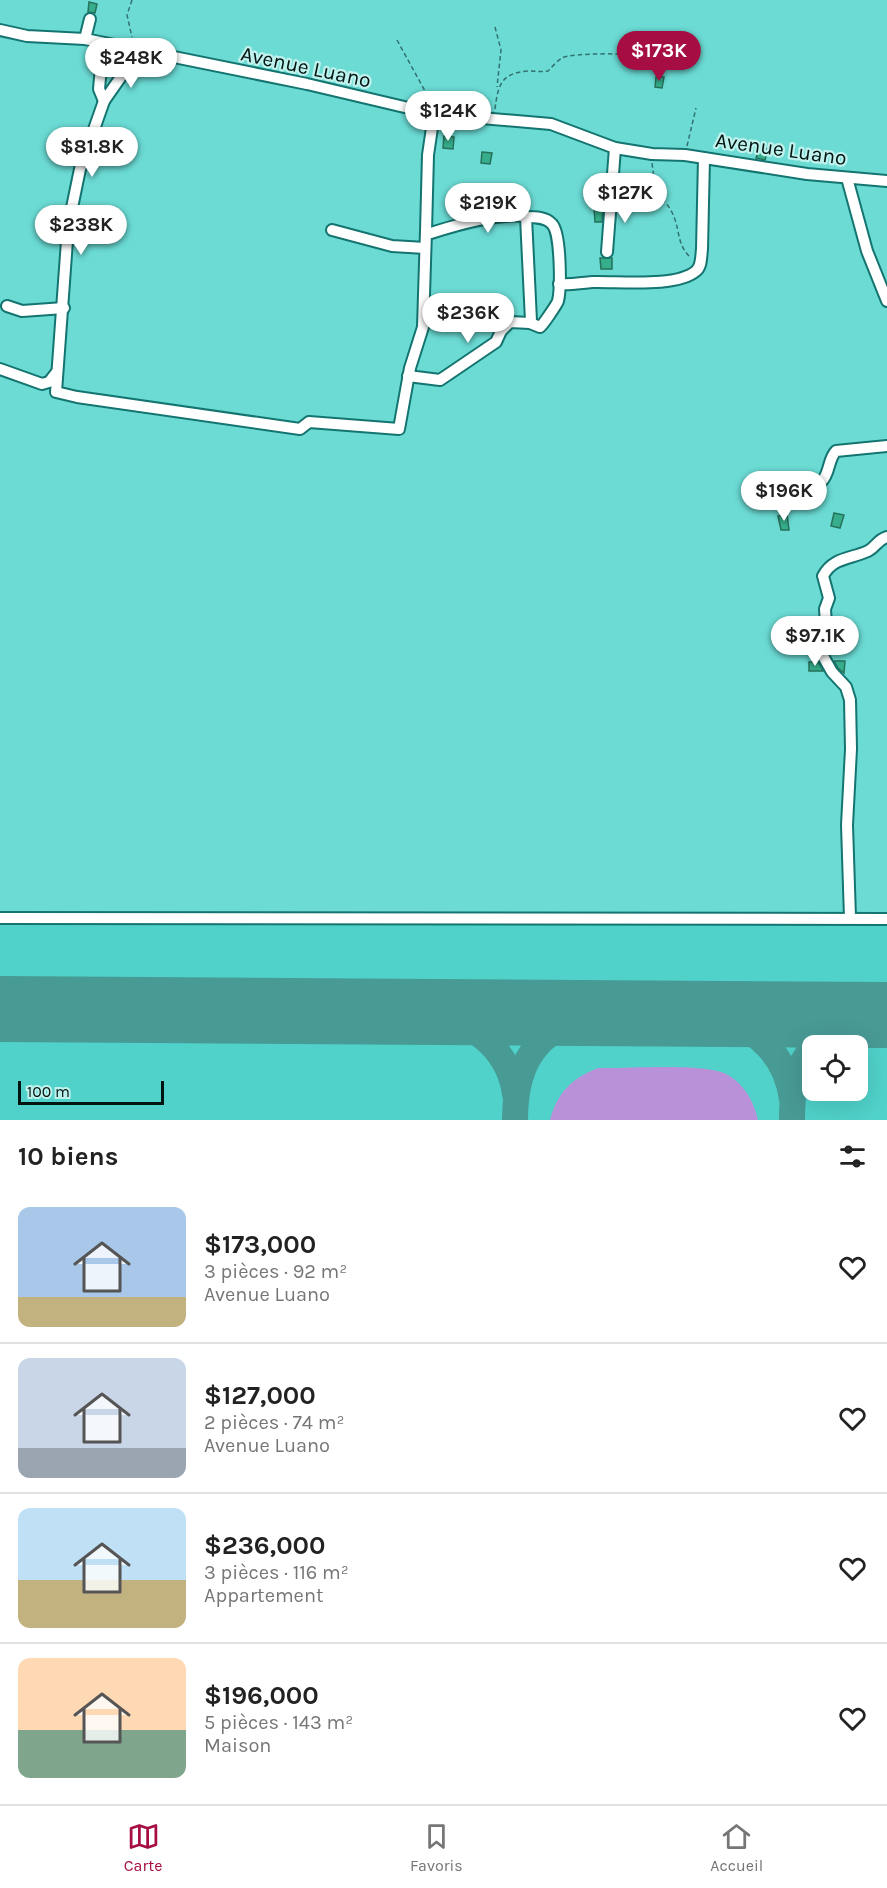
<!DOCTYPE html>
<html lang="fr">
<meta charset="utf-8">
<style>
body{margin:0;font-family:Karla,sans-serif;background:#f6f6f6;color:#222;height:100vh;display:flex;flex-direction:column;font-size:22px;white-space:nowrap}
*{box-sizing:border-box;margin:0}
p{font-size:20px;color:#767676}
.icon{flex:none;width:33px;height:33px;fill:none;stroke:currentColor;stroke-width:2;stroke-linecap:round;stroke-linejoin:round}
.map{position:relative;height:1120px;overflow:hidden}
.panel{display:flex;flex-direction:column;background:#fff;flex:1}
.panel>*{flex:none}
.tools{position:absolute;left:802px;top:1035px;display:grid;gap:12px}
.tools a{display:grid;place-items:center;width:66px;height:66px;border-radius:12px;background:#fff;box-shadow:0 6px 24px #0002;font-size:30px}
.scale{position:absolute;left:18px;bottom:15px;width:146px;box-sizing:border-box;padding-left:6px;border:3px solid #001412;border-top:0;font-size:16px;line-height:21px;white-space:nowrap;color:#001412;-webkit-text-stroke:4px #c0f2ed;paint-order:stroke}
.price{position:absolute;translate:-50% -51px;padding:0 14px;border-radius:21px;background:#fff;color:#222;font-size:20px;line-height:39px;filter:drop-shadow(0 2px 3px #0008)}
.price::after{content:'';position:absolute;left:50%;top:36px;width:18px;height:14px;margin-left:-9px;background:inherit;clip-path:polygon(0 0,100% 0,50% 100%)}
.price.current{background:#a50d43;color:#fff}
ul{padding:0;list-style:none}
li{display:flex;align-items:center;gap:18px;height:150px;padding:0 18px}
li+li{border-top:2px solid #e0e0e0}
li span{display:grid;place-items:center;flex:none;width:168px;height:120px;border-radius:12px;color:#555}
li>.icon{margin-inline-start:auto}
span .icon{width:72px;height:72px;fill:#fffc;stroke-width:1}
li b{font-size:26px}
h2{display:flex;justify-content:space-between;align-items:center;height:72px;padding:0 18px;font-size:26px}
.dock{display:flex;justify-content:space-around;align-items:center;height:84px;border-top:2px solid #e0e0e0;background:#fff;font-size:16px;color:#767676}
.dock a{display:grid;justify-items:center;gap:3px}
.dock .current{color:#a50d43}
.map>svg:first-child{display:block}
.built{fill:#50d2ca;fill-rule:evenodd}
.green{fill:#b991d8}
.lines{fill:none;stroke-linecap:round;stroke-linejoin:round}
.taxiway{stroke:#489a95;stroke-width:26}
.runway{stroke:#489a95;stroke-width:66}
.building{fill:#36ae8b;stroke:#27725b;stroke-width:1.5}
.street-casing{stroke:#14746f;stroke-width:14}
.path{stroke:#33726e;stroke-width:1.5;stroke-dasharray:4.5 3;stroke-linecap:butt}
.street{stroke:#fff;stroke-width:10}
.labels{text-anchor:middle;stroke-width:4.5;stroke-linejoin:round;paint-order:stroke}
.street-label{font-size:21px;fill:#001412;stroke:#c0f2ed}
</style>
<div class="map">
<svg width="887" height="1120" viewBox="0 0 887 1120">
<rect width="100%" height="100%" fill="#6bdbd4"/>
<path class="built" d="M0,922L887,923V1120H0ZM813,1046H858V1090H813Z"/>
<path class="green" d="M598,1068C628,1069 705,1062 728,1075C745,1085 754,1102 758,1120H550C557,1093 572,1078 598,1068Z"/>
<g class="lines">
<g class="taxiway">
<path d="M439,1012C477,1028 509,1050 515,1094"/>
<path d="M721,1014C759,1033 786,1055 792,1099"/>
<path d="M816,1046C834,1028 854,1021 879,1015"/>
<path d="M515,1120C515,1053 544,1023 609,1013"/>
<path d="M792,1120C792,1095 794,1067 813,1048"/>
</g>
<path class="runway" d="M0,1009L887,1015"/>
</g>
<g class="building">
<path d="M89,2L97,4L95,13L88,12Z"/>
<path d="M654,48L662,49L660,65L652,64Z"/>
<path d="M656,77H664L662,88L655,87Z"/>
<path d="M444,136L454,137L453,149L443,148Z"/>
<path d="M760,147L768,149L765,160L756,158Z"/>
<path d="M482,152L492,153L490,164L481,163Z"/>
<path d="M594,208H603L602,222H595Z"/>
<path d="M600,258H612V269H601Z"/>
<path d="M834,513L844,515L840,528L831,526Z"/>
<path d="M787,514L789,530H781L778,516Z"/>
<path d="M834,661H845L844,673L838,668Z"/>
<path d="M809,662H818L823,671H809Z"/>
</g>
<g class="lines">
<defs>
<g id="street">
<path d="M0,30L27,36L85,39L307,84L434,114L551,124L615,148L652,154L685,155L807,174L887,181"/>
<path d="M85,39L90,19"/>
<path d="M103,45L99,89L104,101"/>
<path d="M133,50L125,71L104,101L80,169L68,227L56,392L77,397L300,429L309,422L399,429L410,368L423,327L426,231"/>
<path d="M847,178L867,251L887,301"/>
<path d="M526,217C535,217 546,217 552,224C561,233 561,288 558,301C557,304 543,325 540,327L530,323"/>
<path d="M332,230L392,246L425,248"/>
<path d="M607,252L615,148"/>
<path d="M559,284C570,285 580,283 592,282C618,281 676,288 696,271C702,266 701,256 702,249L704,158"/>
<path d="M7,306L22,311L64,308"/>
<path d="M0,369L42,384L49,382L56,373"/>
<path d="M408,376L440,380L496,342L501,331L510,322L530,323L531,321L526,217C504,211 453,226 431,233L426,231L428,155L434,114"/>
<path d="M760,502C777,497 810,494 822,481C830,473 828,459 836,451L887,446"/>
<path d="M0,918L887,919"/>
<path d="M850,918L847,825L851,749L850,700L846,687L832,672L819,649V640L826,624L825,609L829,598L823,576C833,557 851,559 868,551C876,547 877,540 887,537"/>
</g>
</defs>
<use href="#street" class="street-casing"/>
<g class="path">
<path d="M132,0L127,15L132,37"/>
<path d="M495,27L501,50L497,87"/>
<path d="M397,40L431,102"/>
<path d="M495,109C498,85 501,73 528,71C535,71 541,72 548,71C552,67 557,61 562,58C574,52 632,54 648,55"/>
<path d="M687,146L696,108"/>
<path d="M656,194C686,217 671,239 690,257"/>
<path d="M647,210L656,194L652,163"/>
</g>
<use href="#street" class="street"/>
</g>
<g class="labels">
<g class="street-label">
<text transform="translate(306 67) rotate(12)" y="7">Avenue Luano</text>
<text transform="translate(781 149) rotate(8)" y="7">Avenue Luano</text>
</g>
</g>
</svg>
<div class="tools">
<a><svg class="icon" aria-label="locate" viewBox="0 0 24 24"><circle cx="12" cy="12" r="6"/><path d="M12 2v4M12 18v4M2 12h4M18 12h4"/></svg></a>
</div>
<div class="scale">100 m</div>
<b class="price current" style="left:659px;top:82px">$173K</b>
<b class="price" style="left:131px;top:89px">$248K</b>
<b class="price" style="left:448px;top:142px">$124K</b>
<b class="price" style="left:92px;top:178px">$81.8K</b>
<b class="price" style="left:625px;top:224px">$127K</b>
<b class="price" style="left:488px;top:234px">$219K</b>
<b class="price" style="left:81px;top:256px">$238K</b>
<b class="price" style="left:468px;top:344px">$236K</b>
<b class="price" style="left:784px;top:522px">$196K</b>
<b class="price" style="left:815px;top:667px">$97.1K</b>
</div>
<section class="panel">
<h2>10 biens<svg class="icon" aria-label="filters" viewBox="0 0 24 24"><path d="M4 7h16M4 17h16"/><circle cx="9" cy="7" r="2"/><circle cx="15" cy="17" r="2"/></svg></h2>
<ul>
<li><span style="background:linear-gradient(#a9c7e8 75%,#c2b280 0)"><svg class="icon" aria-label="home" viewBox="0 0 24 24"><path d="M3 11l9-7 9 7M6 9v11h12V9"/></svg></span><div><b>$173,000</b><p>3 pièces · 92 m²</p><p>Avenue Luano</p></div><svg class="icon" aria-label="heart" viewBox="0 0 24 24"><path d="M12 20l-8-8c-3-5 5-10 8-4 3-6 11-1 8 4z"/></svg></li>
<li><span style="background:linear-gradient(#c9d6e8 75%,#9aa5b1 0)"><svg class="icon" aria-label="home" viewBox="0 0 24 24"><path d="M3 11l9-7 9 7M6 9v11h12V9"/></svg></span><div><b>$127,000</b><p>2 pièces · 74 m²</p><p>Avenue Luano</p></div><svg class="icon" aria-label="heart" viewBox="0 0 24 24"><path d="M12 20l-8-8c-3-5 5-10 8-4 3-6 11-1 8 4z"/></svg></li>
<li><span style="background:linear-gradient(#bfe0f5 60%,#c2b280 0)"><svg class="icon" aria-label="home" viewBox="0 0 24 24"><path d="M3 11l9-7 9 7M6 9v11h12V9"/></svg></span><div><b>$236,000</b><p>3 pièces · 116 m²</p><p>Appartement</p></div><svg class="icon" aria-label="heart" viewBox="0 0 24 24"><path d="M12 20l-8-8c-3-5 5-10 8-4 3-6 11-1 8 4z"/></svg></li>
<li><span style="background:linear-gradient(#ffd9b3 60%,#7fa58c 0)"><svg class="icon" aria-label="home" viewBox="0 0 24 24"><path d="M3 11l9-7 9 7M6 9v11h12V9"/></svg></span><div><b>$196,000</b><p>5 pièces · 143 m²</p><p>Maison</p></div><svg class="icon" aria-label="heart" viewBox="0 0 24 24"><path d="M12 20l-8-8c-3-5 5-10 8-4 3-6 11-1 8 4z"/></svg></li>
</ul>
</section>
<nav class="dock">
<a class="current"><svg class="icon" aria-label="map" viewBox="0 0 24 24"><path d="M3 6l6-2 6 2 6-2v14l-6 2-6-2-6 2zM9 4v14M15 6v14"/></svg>Carte</a>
<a><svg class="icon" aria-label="saved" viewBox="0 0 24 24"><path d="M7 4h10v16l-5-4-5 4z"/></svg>Favoris</a>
<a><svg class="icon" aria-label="home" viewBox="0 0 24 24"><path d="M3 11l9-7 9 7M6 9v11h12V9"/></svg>Accueil</a>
</nav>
